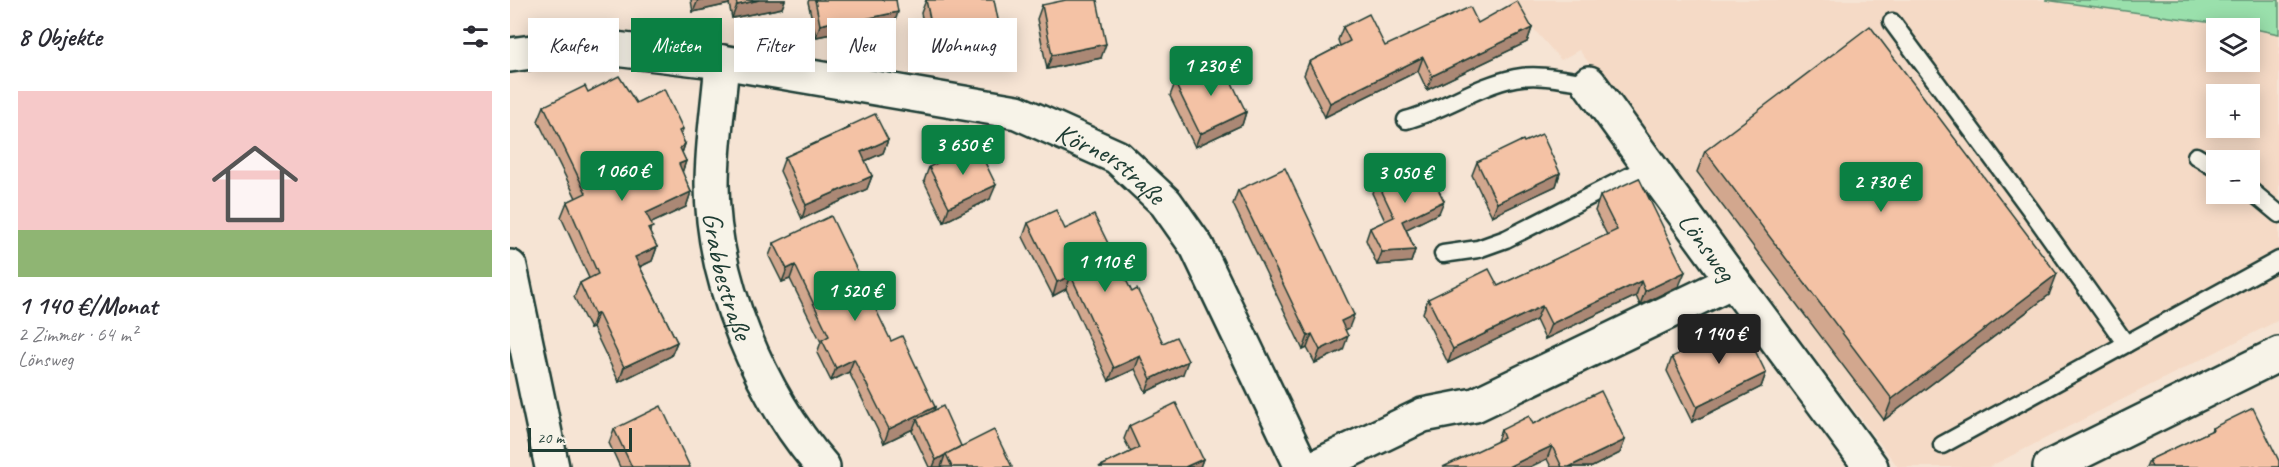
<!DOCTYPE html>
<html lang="de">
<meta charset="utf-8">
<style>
body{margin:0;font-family:Caveat,sans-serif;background:#f2f2f3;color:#2b2b33;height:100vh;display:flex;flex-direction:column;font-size:22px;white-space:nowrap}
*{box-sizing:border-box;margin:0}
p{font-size:20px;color:#7c7c81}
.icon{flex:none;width:33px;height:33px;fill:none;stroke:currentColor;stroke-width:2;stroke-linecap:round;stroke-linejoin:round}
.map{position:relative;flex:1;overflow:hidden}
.side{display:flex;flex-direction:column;background:#fff;width:510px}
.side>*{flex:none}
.guide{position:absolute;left:18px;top:18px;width:570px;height:54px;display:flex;gap:12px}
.controls{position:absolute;left:1696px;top:18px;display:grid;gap:12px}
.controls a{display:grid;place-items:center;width:54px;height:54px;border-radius:0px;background:#fff;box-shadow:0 3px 15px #0003;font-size:30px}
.scale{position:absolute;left:18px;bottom:15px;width:104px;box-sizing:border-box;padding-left:6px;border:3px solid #1f3d34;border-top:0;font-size:16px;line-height:21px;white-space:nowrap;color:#1f3d34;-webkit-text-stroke:4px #f7f3e8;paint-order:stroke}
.price{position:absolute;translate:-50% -51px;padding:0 14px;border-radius:6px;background:#0b8043;color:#fff;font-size:20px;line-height:39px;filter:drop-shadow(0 2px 3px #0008)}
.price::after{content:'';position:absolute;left:50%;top:36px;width:18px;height:14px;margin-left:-9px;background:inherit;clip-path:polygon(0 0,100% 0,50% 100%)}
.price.selected{background:#222;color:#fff}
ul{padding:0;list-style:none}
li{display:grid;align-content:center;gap:12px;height:318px;padding:0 18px}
li span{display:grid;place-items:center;height:186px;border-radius:0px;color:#555}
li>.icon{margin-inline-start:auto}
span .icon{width:108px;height:108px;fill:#fffc;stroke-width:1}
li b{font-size:26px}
h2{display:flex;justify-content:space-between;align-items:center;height:72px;padding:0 18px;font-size:26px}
.tag{padding:0 21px;border-radius:0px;background:#fff;box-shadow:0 3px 15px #0003;font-size:21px;line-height:54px}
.tag.selected{background:#0b8043;color:#fff}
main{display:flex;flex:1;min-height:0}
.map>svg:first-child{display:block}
.built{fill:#f5dac6;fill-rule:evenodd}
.green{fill:#9ae0ac;stroke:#5c8e70;stroke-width:1.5}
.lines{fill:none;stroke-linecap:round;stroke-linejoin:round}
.lane-casing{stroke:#1f3d34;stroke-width:21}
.street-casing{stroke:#1f3d34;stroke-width:38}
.lane{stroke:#f7f3e8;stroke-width:16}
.street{stroke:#f7f3e8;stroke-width:33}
.wall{fill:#d2a78e;stroke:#1f3d34;stroke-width:1.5}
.shaded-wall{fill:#ab8874;stroke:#1f3d34;stroke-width:1.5}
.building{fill:#f4c2a5;stroke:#1f3d34;stroke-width:1.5}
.labels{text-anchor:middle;stroke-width:4.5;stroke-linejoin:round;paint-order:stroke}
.street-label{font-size:28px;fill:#1f3d34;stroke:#f7f3e8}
</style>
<main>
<section class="side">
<h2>8 Objekte<svg class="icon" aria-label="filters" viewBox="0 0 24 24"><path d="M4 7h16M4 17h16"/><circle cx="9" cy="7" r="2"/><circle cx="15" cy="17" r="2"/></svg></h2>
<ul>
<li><span style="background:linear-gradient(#f6c9c9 75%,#8fb573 0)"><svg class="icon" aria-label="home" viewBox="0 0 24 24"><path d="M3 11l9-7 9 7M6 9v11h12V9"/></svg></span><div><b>1 140 €/Monat</b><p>2 Zimmer · 64 m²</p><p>Lönsweg</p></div></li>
</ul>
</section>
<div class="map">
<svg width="1769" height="467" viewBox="0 0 1769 467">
<rect width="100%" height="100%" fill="#f6e4d4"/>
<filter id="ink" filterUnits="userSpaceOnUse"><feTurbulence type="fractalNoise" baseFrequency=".0167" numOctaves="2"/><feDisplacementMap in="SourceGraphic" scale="12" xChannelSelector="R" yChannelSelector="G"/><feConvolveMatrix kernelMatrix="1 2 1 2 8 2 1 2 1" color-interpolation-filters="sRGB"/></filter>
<g filter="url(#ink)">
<path class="built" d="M998,0H1535L1730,28H1707V62H1740V30L1769,34V320L1479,467H1388L1069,50L1051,60ZM1707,94H1740V128H1707ZM1707,160H1740V194H1707Z"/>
<path class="green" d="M1535,0H1769V34L1740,28Z"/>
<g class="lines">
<defs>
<g id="lane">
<path d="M1382,22L1520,209L1616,344"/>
<path d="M896,120C934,110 966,86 1005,78C1028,73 1056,80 1079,83"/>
<path d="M1686,156L1707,169"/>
<path d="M1740,190L1769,214"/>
<path d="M933,254L968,249L996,239L1139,166"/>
<path d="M1432,445L1769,260"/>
</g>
<g id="street">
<path id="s1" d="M0,55L29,51L105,49L212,62L507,112L607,157L656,203L687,247L792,467"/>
<path id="s2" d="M212,62C209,102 202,144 202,184C202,282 250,394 313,467"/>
<path id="s3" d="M1079,83L1223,281L1361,467"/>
<path d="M0,267L42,467"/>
<path d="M805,467L913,415L965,405L1223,281"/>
<path d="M1540,467L1769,354"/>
</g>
</defs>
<use href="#lane" class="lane-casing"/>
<use href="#street" class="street-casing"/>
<use href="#lane" class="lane"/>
<use href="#street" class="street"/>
</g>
<g class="wall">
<path d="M181,0H275L272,8L222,18L219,4L183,12Z"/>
<path d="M299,0H386L384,25L331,36V32L306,37L298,2Z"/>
<path d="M416,0L485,42L420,56L411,13Z"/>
<path d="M532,5L591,58L537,69L527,19Z"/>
<path d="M968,23L1022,28L1017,42L917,90L908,71L815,117L794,75L799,62L830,46L828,40L833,27L875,46Z"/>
<path d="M665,83L736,112L732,125L685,147L660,96Z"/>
<path d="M78,92L126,103L173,129L171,135L175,144L172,153L176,161L172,172L181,192L176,207L141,223L140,233L147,247L142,261L130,267L167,342L161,356L109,382L83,328L80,329L64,297L70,283L79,278L51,217L57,202L66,198L28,121L34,106Z"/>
<path d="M339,126L378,140L373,153L355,161L362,176L357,189L292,219L270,171L275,157L338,128Z"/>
<path d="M1014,142L1050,173L1046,186L982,216L962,175L967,162Z"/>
<path d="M1195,151L1539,295L1374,420L1187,172Z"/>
<path d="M419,167L480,199L434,222L414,181Z"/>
<path d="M867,181L929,213L896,229L905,250L901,262L867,265L856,240L860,228L875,221L862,193Z"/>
<path d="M728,190L839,328L835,330L833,350L805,363L797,348L793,350L723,204Z"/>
<path d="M1090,196L1169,286L1130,305L1126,296L1035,339L1026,320L938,363L913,313L918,299L988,286L1097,235L1085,211Z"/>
<path d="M518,223L555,229L622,292L653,343L673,374L636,392L625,369L599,381L556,289L543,296L513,237Z"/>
<path d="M264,243L381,341L425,407L424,411L451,446L502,467H419L402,431L403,429L374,443L339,372L321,381L307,353L311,342L280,279L272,282L259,256Z"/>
<path d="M1162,357L1256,373L1251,387L1182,422L1157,371Z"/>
<path d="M1023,424L1115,440L1110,453L1082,467H1041L1037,459L987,441L991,430Z"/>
<path d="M619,426L693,459L690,467H589L621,452L614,439Z"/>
<path d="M1702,428L1769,467H1636L1639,460L1701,431Z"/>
<path d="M104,429L180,467H110L99,443Z"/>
</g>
<g class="shaded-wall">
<path d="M188,0H220L219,4L183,12Z"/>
<path d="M249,0H275L272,8L222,18L227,5Z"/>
<path d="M388,12L384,25L331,36L336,23Z"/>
<path d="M335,19L331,32L306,37L310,25Z"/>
<path d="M1022,28L1017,42L917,90L922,76Z"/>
<path d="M490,29L485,42L420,56L425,43Z"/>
<path d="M596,44L591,58L537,69L542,55Z"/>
<path d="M913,57L908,71L815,117L820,103Z"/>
<path d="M736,112L732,125L685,147L690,134Z"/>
<path d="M378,140L373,153L346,165L351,152Z"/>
<path d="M175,144L170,159V148Z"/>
<path d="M176,161L171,176L169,164Z"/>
<path d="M1050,173L1046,186L982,216L987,203Z"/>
<path d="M362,176L357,189L292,219L296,205Z"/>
<path d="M486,185L480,199L434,222L439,207Z"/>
<path d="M181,192L176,207L131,228L136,213Z"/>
<path d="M934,201L929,213L887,234L892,221Z"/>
<path d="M147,247L142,261L120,271L125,257Z"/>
<path d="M905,250L901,262L867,265L872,252Z"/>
<path d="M285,265L280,279L272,282L277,269Z"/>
<path d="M1175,272L1169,286L1130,305L1135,291Z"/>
<path d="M1547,274L1539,295L1374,420L1382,399Z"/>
<path d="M561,276L556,289L543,296L547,282Z"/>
<path d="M1131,281L1126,296L1035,339L1041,324Z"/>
<path d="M1032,306L1026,320L938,363L943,349Z"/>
<path d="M88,313L83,328L80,329L85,315Z"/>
<path d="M844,315L839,328L826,335L831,321Z"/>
<path d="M802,334L797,348L793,350L798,336Z"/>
<path d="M838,336L833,350L805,363L810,350Z"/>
<path d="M167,342L161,356L109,382L114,367Z"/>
<path d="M630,356L625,369L599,381L604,368Z"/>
<path d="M344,359L339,372L321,381L326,368Z"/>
<path d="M678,361L673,374L636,392L641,379Z"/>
<path d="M1256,373L1251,387L1182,422L1187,407Z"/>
<path d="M425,407L421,420L407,419L403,429L374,443L379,429Z"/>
<path d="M1115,440L1110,453L1082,467H1059Z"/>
<path d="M1042,446L1037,459L1020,467H998Z"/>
<path d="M435,455L431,467H423L426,460Z"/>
<path d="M693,459L690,467H675Z"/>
</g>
<g class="building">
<path d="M226,0H249L227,5Z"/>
<path d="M305,0H386L388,12L336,23L335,19L310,25Z"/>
<path d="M416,0H484L490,29L425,43Z"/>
<path d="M556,0H587L596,44L542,55L532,5Z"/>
<path d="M1007,1L1022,28L922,76L913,57L820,103L799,62L840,41L833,27L859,14L875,46L960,7L968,23Z"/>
<path d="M1360,26L1547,274L1382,399L1195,151Z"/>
<path d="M711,60L736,112L690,134L665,83Z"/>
<path d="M109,76L126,103L154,89L173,129L169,131L175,144L170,148L176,161L169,164L181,192L136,213L143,227L138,229L147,247L125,257L167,342L114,367L88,313L85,315L70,283L88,274L57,202L76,193L34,106L75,86L78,92Z"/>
<path d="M365,114L378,140L351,152L362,176L296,205L275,157L340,128L339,126Z"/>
<path d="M1032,134L1050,173L987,203L967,162L1013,140L1014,142Z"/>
<path d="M466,144L486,185L439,207L419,167Z"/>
<path d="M913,159L934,201L892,221L905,250L872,252L860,228L884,217L867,181Z"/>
<path d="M775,168L844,315L831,321L838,336L810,350L802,334L798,336L728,190Z"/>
<path d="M1129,178L1175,272L1135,291L1131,281L1041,324L1032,306L943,349L918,299L979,269L988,286L1107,230L1090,196Z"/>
<path d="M546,210L555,229L584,215L622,292L627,289L653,343L666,337L678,361L641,379L630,356L604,368L561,276L547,282L518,223Z"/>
<path d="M321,216L381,341L392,336L425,407L379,429L344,359L326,368L312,340L319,336L285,265L277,269L264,243Z"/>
<path d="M1231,322L1256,373L1187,407L1162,357Z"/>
<path d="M1091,391L1115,440L1059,467H1052L1042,446L998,467H933L994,438L991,430L1019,416L1023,424Z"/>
<path d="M666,403L693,459L675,467H589L629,448L619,426Z"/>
<path d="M151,406L180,467H122L104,429Z"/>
<path d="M433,406L451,446L426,460L407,419Z"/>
<path d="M1743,408L1769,461V467H1642L1639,460L1703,430L1702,428Z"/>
<path d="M484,430L502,467H442L436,454Z"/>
</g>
</g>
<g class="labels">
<g class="street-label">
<text dy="10" stroke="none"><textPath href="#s1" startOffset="620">Körnerstraße</textPath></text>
<text dy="10" stroke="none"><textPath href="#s3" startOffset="202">Lönsweg</textPath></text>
<text dy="10" stroke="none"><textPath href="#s2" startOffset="216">Grabbestraße</textPath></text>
</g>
</g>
</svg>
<div class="controls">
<a><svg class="icon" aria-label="layers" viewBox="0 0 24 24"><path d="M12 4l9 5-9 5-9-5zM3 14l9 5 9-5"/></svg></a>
<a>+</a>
<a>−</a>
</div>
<div class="scale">20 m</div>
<b class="price" style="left:701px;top:97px">1 230 €</b>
<b class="price" style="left:453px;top:176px">3 650 €</b>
<b class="price" style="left:112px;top:202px">1 060 €</b>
<b class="price" style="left:895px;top:204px">3 050 €</b>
<b class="price" style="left:1371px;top:213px">2 730 €</b>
<b class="price" style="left:595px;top:293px">1 110 €</b>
<b class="price" style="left:345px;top:322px">1 520 €</b>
<b class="price selected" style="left:1209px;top:365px">1 140 €</b>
<div class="guide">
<a class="tag">Kaufen</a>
<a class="tag selected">Mieten</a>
<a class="tag">Filter</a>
<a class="tag">Neu</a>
<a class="tag">Wohnung</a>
</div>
</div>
</main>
